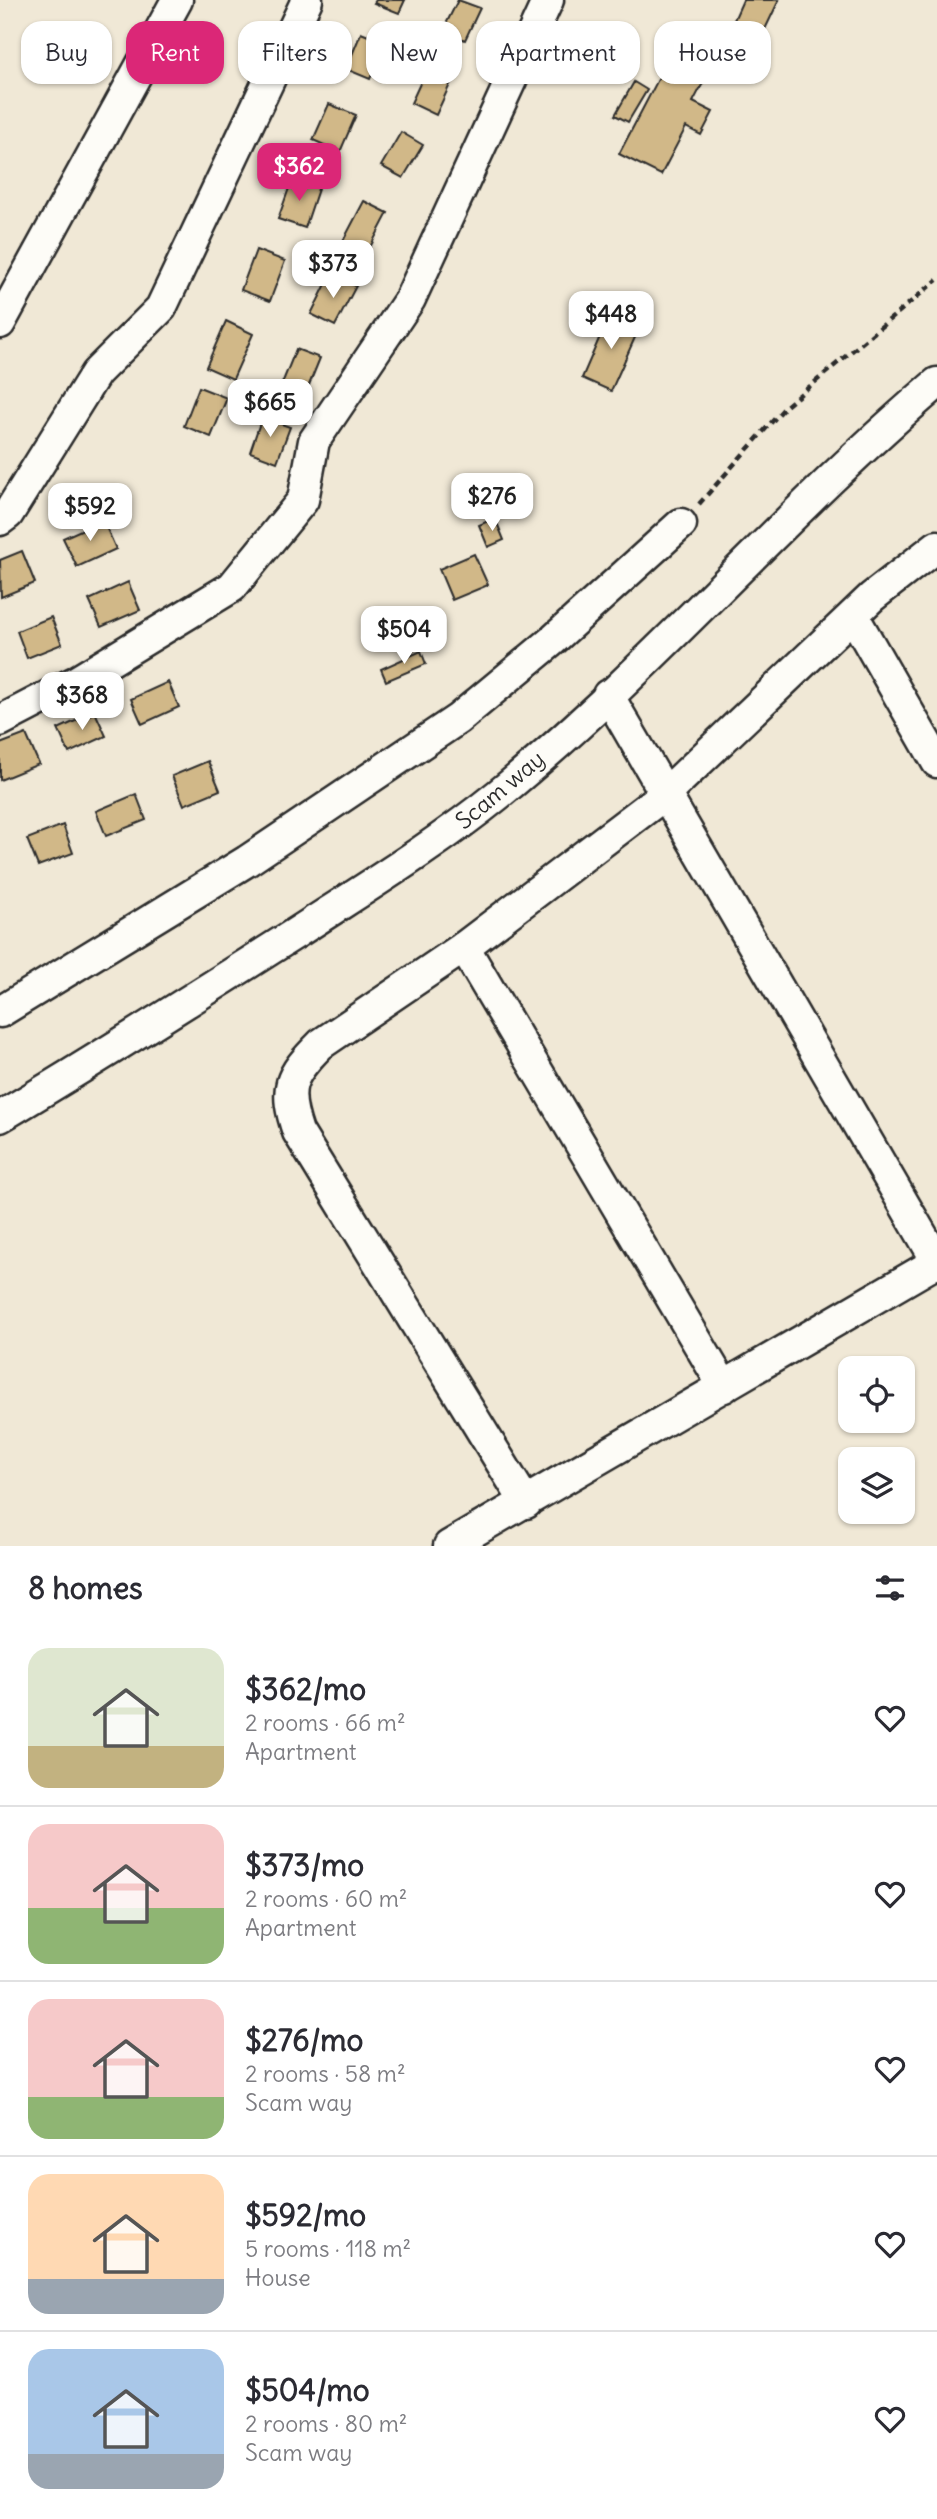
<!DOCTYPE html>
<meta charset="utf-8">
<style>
body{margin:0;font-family:Delius,sans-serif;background:#f2f2f3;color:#2b2b33;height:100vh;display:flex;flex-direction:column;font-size:26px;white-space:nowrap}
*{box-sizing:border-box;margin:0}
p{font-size:23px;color:#7c7c81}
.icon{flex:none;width:38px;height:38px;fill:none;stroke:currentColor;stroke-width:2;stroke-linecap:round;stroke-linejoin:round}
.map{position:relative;height:1546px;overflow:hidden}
.details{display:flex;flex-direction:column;background:#fff;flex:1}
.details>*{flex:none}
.top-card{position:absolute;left:21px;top:21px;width:896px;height:63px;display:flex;gap:14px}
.buttons{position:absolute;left:838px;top:1356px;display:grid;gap:14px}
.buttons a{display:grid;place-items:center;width:77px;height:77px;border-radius:14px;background:#fff;box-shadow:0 2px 5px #0004;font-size:35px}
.price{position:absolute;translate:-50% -60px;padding:0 16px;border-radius:14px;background:#fff;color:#222;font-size:23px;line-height:46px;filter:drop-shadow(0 2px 4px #0008)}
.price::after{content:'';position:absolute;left:50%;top:42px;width:21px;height:16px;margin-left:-10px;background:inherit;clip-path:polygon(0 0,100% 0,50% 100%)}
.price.active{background:#db2777;color:#fff}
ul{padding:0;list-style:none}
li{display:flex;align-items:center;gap:21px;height:175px;padding:0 28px}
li+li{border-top:2px solid #e1e1e2}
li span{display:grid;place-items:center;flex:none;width:196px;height:140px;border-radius:21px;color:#555}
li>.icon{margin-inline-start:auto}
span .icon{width:84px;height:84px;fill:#fffc;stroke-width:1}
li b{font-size:30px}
h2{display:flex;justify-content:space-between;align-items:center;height:84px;padding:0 28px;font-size:30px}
.tag{padding:0 24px;border-radius:21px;background:#fff;box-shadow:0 2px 5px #0004;font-size:24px;line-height:63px}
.tag.active{background:#db2777;color:#fff}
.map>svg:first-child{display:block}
.building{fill:#d1b888;stroke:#2b2b2b;stroke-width:2}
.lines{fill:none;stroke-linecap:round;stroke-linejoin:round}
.minor-casing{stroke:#2b2b2b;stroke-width:35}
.path{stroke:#2b2b2b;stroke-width:4.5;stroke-dasharray:7 5;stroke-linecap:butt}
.minor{stroke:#fdfcf7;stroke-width:30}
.labels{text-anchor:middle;stroke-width:5;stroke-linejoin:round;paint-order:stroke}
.street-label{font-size:23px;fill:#2b2b2b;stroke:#fdfcf7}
</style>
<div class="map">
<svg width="937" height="1546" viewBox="0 0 937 1546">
<rect width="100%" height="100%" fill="#f0e8d6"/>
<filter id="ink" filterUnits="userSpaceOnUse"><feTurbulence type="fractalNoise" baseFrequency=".0143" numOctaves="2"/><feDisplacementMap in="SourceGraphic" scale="14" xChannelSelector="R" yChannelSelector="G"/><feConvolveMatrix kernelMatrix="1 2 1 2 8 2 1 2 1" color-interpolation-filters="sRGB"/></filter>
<g filter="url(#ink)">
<g class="building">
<path d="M376,0H405L399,13L374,3Z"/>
<path d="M458,0L480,8L465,40L443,30Z"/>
<path d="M743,0H779L759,42L730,29Z"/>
<path d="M361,33L386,43L370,79L346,69Z"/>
<path d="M690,54L712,66L693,102L713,112L701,135L686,127L661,175L619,154L664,68L679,75Z"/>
<path d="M428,66L453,78L436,115L411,103Z"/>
<path d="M634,82L647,90L628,122L615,115Z"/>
<path d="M329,104L356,115L340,152L313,140Z"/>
<path d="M401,132L423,145L403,178L381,166Z"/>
<path d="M293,177L319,186L305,228L278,219Z"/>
<path d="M364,201L388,213L367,253L343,241Z"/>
<path d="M256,250L285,261L270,301L241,290Z"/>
<path d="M331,274L356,286L335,326L311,314Z"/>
<path d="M611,311L641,324L611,391L582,378Z"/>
<path d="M226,321L253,334L233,379L206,367Z"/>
<path d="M296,349L320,358L303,400L279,391Z"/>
<path d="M199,387L227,398L211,437L184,426Z"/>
<path d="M262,417L290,427L277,462L250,452Z"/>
<path d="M495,518L504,540L488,547L479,525Z"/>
<path d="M103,520L116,549L77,567L63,538Z"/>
<path d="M22,551L35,583L1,597L0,560Z"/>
<path d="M474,554L488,585L452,600L439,569Z"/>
<path d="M128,582L140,610L101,627L89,600Z"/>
<path d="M51,617L62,644L27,658L17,631Z"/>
<path d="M401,620L408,635L380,648L373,634Z"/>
<path d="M419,633L425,645L405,654L400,642Z"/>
<path d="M421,651L426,664L386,681L381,669Z"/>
<path d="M168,682L179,707L142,724L131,699Z"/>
<path d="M95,712L106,736L69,753L58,729Z"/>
<path d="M26,734L39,764L0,780V744Z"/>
<path d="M208,761L220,790L184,805L172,776Z"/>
<path d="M136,794L146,820L106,836L96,811Z"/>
<path d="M63,825L73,853L38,866L27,839Z"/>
</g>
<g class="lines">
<defs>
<g id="minor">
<path d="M0,323L177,0"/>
<path d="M0,520L8,514L96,373L161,308L307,0"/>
<path d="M854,617L937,762"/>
<path d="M608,695L937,1261"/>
<path d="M0,721L77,681L232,587L303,500L314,441L410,299L548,0"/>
<path d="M464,947L724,1387"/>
<path d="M0,1012L247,861L458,719L552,641L681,524"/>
<path d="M0,1117C100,1058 198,995 296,933C365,888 435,846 499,794C654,667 784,513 937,383"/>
<path d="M526,1503L298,1132C283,1088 289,1076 321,1044L464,947L664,795L872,597L937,546"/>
<path d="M449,1546L937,1262"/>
</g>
</defs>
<use href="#minor" class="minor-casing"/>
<path class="path" d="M699,504L785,407L937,280"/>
<use href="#minor" class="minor"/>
</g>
</g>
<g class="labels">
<g class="street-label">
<text transform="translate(500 790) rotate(-40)" y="8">Scam way</text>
</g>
</g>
</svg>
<div class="buttons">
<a><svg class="icon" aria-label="locate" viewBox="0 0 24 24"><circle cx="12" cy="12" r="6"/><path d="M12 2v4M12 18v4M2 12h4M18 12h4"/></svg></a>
<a><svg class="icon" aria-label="layers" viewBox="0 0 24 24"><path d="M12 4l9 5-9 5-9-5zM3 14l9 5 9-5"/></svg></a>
</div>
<b class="price active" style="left:299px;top:203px">$362</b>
<b class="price" style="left:333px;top:300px">$373</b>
<b class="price" style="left:611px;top:351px">$448</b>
<b class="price" style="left:270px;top:439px">$665</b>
<b class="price" style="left:492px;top:533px">$276</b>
<b class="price" style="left:90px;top:543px">$592</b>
<b class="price" style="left:404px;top:666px">$504</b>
<b class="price" style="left:82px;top:732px">$368</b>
<div class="top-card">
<a class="tag">Buy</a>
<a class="tag active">Rent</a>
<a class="tag">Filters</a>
<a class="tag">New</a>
<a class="tag">Apartment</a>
<a class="tag">House</a>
</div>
</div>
<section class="details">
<h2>8 homes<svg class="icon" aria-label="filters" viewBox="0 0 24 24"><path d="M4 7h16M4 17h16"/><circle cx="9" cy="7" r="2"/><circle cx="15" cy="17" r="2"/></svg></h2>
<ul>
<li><span style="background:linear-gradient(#dfe7d0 70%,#c2b280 0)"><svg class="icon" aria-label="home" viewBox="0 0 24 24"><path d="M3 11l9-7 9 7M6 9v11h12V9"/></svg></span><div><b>$362/mo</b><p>2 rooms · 66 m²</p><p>Apartment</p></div><svg class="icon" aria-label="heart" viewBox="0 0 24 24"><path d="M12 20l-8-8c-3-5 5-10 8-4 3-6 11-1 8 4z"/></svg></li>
<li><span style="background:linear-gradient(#f6c9c9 60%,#8fb573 0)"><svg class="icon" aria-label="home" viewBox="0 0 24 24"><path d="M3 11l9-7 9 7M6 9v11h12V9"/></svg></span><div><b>$373/mo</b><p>2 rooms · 60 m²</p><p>Apartment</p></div><svg class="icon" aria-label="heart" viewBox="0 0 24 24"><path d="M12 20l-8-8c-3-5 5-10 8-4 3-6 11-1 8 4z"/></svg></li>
<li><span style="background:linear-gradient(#f6c9c9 70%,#8fb573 0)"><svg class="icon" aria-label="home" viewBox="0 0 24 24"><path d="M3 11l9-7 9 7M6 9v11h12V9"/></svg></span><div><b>$276/mo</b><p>2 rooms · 58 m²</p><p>Scam way</p></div><svg class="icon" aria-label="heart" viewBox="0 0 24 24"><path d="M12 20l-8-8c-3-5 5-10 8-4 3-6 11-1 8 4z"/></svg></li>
<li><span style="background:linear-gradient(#ffd9b3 75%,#9aa5b1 0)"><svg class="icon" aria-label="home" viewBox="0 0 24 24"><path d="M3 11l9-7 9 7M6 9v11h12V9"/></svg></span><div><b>$592/mo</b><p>5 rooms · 118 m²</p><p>House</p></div><svg class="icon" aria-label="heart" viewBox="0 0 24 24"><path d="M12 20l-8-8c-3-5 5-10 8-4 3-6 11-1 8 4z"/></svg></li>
<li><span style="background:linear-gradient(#a9c7e8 75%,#9aa5b1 0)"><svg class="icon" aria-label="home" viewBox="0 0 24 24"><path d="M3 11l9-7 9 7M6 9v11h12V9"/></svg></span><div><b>$504/mo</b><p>2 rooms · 80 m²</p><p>Scam way</p></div><svg class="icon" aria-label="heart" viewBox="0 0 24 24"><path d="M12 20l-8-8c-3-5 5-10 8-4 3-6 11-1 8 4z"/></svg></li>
</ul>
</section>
